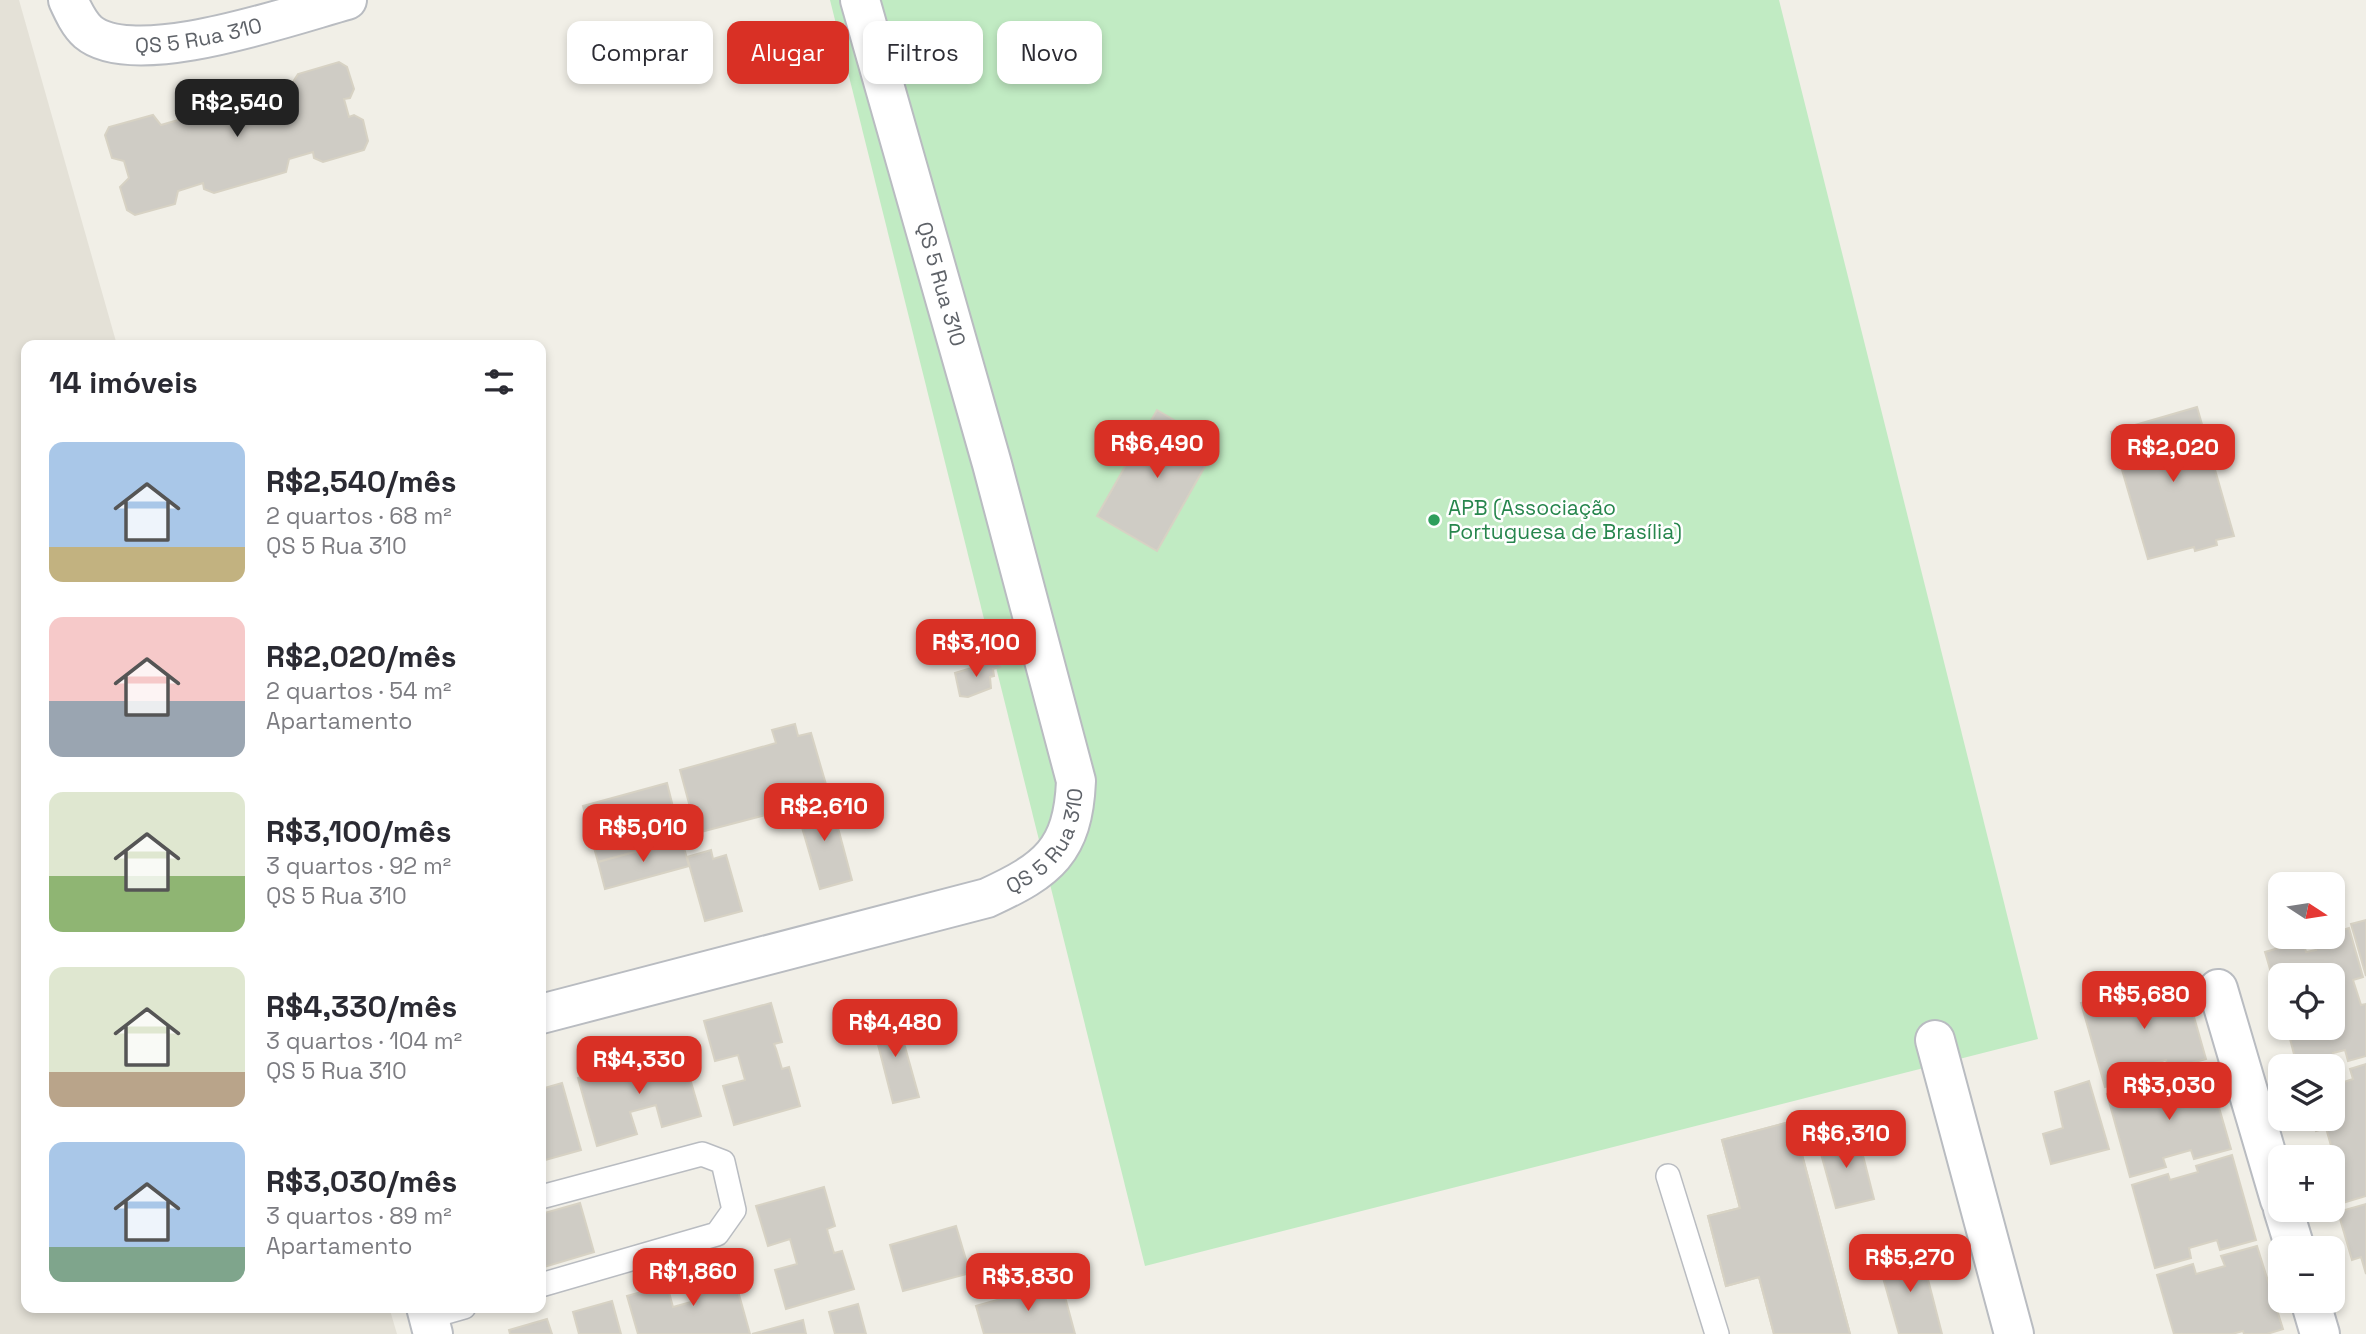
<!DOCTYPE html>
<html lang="pt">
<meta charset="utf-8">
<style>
body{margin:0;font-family:"Space Grotesk",sans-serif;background:#f7f7f7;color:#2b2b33;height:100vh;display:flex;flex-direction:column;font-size:26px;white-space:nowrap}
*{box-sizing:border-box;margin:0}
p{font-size:23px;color:#7c7c81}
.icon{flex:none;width:38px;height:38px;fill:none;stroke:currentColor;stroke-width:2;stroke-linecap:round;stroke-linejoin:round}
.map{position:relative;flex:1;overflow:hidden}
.drawer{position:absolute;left:21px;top:340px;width:525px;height:973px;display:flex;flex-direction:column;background:#fff;border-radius:14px;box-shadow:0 4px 10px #0003}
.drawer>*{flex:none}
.banner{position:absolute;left:567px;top:21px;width:665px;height:63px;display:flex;gap:14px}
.needle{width:46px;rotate:102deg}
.controls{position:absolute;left:2268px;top:872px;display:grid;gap:14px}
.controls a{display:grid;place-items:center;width:77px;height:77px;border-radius:14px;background:#fff;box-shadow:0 4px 10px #0003;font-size:35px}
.price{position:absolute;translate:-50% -60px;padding:0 16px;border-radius:14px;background:#d93025;color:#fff;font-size:23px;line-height:46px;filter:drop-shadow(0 2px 4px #0008)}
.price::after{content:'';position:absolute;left:50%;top:42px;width:21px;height:16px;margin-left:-10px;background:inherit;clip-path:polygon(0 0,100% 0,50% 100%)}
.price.selected{background:#222;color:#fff}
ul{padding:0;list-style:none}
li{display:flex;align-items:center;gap:21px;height:175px;padding:0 28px}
li span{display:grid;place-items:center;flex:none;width:196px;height:140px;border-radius:14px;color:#555}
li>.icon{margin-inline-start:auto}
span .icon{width:84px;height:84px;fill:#fffc;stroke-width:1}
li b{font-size:30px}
h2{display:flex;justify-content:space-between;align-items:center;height:84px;padding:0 28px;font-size:30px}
.tag{padding:0 24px;border-radius:14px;background:#fff;box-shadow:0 4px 10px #0003;font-size:24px;line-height:63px}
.tag.selected{background:#d93025;color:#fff}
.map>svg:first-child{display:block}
.education{fill:#e4e1d7}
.green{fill:#c1ebc3}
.building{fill:#cfccc5;stroke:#d7d2c4;stroke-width:2}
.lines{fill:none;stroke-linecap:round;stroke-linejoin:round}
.lane-casing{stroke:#b9bcc1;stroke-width:26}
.street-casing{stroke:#b9bcc1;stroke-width:42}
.lane{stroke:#fff;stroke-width:23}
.street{stroke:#fff;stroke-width:38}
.leisure-dot{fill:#2e9e5b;stroke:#fff;stroke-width:2.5}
.labels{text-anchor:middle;stroke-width:5;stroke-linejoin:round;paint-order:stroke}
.street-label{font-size:21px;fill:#5e6268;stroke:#fff}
.leisure-label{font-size:21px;fill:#27864d;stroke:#fff;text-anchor:start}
</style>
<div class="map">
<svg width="2366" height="1334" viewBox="0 0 2366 1334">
<rect width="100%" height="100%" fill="#f1efe7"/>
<path class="education" d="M0,0H19L117,345H26V1307H389L397,1334H0Z"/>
<path class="green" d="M830,0H1779L2038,1039L1145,1266Z"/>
<g class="building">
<path d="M339,62L347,67L354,89L350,98L344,99L349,117L354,115L363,120L368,141L364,150L323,162L314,158L313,152L289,159L286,172L214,193L204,189L203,183L178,191L175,204L135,215L127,210L120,187L129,178L124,161L112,158L105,135L109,127L153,115L161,125L185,118L183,112L187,106L262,84L269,88L271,95L295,88L293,82L298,74Z"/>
<path d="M2197,407L2234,536L2216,540L2217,545L2195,551L2194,547L2148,559L2111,432Z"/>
<path d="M1157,410L1217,445L1157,551L1097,516Z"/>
<path d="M998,660L1000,667L993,669L994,676L990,677L991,688L968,697L960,696L955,673Z"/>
<path d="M795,724L798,736L811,733L830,798L697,833L680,770L776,743L772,730Z"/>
<path d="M667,783L674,811L590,833L583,806Z"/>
<path d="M830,798L852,880L820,889L796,807Z"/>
<path d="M674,811L682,839L598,862L590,833Z"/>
<path d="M675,841L677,846L683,844L689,866L605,889L598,862Z"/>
<path d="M711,850L713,859L726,855L742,911L705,921L687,857Z"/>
<path d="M2366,920V976L2351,924Z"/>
<path d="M2349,928L2363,977L2353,980L2361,1005L2366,1004V1056L2348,1061L2345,1050L2333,1053L2336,1065L2297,1066L2287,1027H2333V975H2280L2279,1000L2265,952L2303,941L2306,952L2316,950L2313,938L2333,936V933Z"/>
<path d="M2182,975L2206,1059L2169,1069L2166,1060L2138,1067L2141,1077L2105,1087L2081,1003L2117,993L2120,1003L2148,995L2145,985Z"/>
<path d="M771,1003L782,1042L774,1044L776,1049L782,1069L789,1067L800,1106L734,1125L723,1086L745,1080L738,1055L715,1061L704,1021Z"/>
<path d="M895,1011L919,1097L893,1103L875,1033L879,1032L875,1017Z"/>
<path d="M681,1048L701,1116L662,1127L656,1105L630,1112L637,1134L597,1146L578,1078L617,1067L620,1075L645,1068L643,1060Z"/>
<path d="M2366,1064V1196L2336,1205L2333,1192V1157L2322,1155L2333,1153L2326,1128L2316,1131L2312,1118H2333V1073L2338,1072L2341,1083L2353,1079L2350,1069Z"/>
<path d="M2207,1066L2231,1149L2194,1159L2191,1150L2163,1158L2166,1167L2130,1177L2107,1094L2143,1084L2146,1093L2174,1086L2171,1076Z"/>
<path d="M2089,1081L2109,1149L2051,1164L2043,1134L2063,1128L2055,1092Z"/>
<path d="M562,1083L581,1150L542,1161L541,1089Z"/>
<path d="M1793,1121L1850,1334H1774L1759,1277L1726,1286L1708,1216L1740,1208L1722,1140Z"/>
<path d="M1793,1121L1802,1155L1850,1334H1774L1759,1277L1726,1286L1708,1216L1740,1208L1722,1140Z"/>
<path d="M1857,1132L1874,1199L1836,1208L1818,1143Z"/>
<path d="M2232,1155L2256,1240L2220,1250L2217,1240L2189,1248L2191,1258L2155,1268L2132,1185L2168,1174L2170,1180L2198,1172L2196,1166Z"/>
<path d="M824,1187L835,1226L827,1229L828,1233L834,1253L842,1251L854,1289L786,1309L775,1270L797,1264L790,1239L768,1246L756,1206Z"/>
<path d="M580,1203L594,1252L541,1268V1214Z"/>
<path d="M2366,1204V1274L2361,1257L2352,1260L2338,1212Z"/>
<path d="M956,1226L970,1273L903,1291L890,1245Z"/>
<path d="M2257,1246L2283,1329L2267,1334H2244L2243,1331L2232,1334H2174L2157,1275L2193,1264L2196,1274L2225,1266L2221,1256Z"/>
<path d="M1925,1249L1927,1255L1922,1256L1942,1334H1899L1878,1260Z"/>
<path d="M731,1266L750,1334H638L627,1296L667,1285L673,1307L691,1302L697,1300L691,1278Z"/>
<path d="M1061,1282L1075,1334H984L976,1306Z"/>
<path d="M612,1301L621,1334H579L573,1312Z"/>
<path d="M858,1304L866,1334H835L829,1312Z"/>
<path d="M547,1319L552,1334H510L509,1330Z"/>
<path d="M803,1320L806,1334H752Z"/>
</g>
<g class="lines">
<defs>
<g id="lane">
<path d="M1668,1176L1717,1334"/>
<path d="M541,1197L702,1154L723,1162L734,1210L717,1234L541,1285"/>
<path d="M429,1317L464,1307"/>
</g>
<g id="street">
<path id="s1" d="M68,0C73,11 79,24 88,32C134,71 292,15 347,0"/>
<path d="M2218,989L2280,1200"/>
<path id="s2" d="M541,1014L987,898C1048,870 1073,851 1076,781L992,464L860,0"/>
<path d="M1935,1040L2014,1334"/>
<path d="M2283,1209L2295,1248"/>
<path d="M2310,1300L2320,1334"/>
<path d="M426,1307L433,1334"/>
</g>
</defs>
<use href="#lane" class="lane-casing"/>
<use href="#street" class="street-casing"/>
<use href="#lane" class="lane"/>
<use href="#street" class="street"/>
</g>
<circle class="leisure-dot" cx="1434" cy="520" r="7"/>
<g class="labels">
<g class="street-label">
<text dy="7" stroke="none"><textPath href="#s1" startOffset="152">QS 5 Rua 310</textPath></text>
<text transform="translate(941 284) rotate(74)" y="7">QS 5 Rua 310</text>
<text dy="7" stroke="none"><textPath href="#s2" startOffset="548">QS 5 Rua 310</textPath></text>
</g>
<g class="leisure-label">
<text x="1448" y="515">APB (Associação<tspan x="1448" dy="24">Portuguesa de Brasília)</tspan></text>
</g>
</g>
</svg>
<div class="controls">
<a><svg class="needle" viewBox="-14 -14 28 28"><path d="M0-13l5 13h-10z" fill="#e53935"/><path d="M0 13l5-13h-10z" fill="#7c7c81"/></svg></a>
<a><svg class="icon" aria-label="locate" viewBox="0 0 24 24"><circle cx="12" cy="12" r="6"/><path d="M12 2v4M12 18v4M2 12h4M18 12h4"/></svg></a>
<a><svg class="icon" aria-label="layers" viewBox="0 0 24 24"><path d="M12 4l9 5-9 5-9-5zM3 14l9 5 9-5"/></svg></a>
<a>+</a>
<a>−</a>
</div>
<b class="price selected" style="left:237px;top:139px">R$2,540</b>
<b class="price" style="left:1157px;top:480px">R$6,490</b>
<b class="price" style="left:2173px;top:484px">R$2,020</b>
<b class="price" style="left:976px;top:679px">R$3,100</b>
<b class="price" style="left:824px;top:843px">R$2,610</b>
<b class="price" style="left:643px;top:864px">R$5,010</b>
<b class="price" style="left:2144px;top:1031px">R$5,680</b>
<b class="price" style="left:895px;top:1059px">R$4,480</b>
<b class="price" style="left:639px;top:1096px">R$4,330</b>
<b class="price" style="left:2169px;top:1122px">R$3,030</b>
<b class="price" style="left:1846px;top:1170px">R$6,310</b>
<b class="price" style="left:1910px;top:1294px">R$5,270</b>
<b class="price" style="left:693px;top:1308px">R$1,860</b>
<b class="price" style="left:1028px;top:1313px">R$3,830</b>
<div class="banner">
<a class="tag">Comprar</a>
<a class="tag selected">Alugar</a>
<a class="tag">Filtros</a>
<a class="tag">Novo</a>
</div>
<section class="drawer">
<h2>14 imóveis<svg class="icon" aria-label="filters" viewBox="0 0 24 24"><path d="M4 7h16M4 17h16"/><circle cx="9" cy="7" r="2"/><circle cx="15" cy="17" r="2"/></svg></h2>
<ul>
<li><span style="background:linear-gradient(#a9c7e8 75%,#c2b280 0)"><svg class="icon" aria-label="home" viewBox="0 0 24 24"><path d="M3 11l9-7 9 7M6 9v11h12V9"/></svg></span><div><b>R$2,540/mês</b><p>2 quartos · 68 m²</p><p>QS 5 Rua 310</p></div></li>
<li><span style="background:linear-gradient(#f6c9c9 60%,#9aa5b1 0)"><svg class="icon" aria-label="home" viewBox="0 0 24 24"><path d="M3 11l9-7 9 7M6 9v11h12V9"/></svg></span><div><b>R$2,020/mês</b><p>2 quartos · 54 m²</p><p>Apartamento</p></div></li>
<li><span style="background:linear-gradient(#dfe7d0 60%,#8fb573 0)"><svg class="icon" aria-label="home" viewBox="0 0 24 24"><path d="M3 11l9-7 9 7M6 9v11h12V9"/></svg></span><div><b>R$3,100/mês</b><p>3 quartos · 92 m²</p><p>QS 5 Rua 310</p></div></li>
<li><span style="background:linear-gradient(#dfe7d0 75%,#b9a48a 0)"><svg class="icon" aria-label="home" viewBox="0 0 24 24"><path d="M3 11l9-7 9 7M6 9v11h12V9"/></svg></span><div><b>R$4,330/mês</b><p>3 quartos · 104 m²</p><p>QS 5 Rua 310</p></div></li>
<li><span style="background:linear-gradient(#a9c7e8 75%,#7fa58c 0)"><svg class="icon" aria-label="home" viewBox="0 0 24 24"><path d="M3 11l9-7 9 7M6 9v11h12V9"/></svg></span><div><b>R$3,030/mês</b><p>3 quartos · 89 m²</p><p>Apartamento</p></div></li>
</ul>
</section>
</div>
